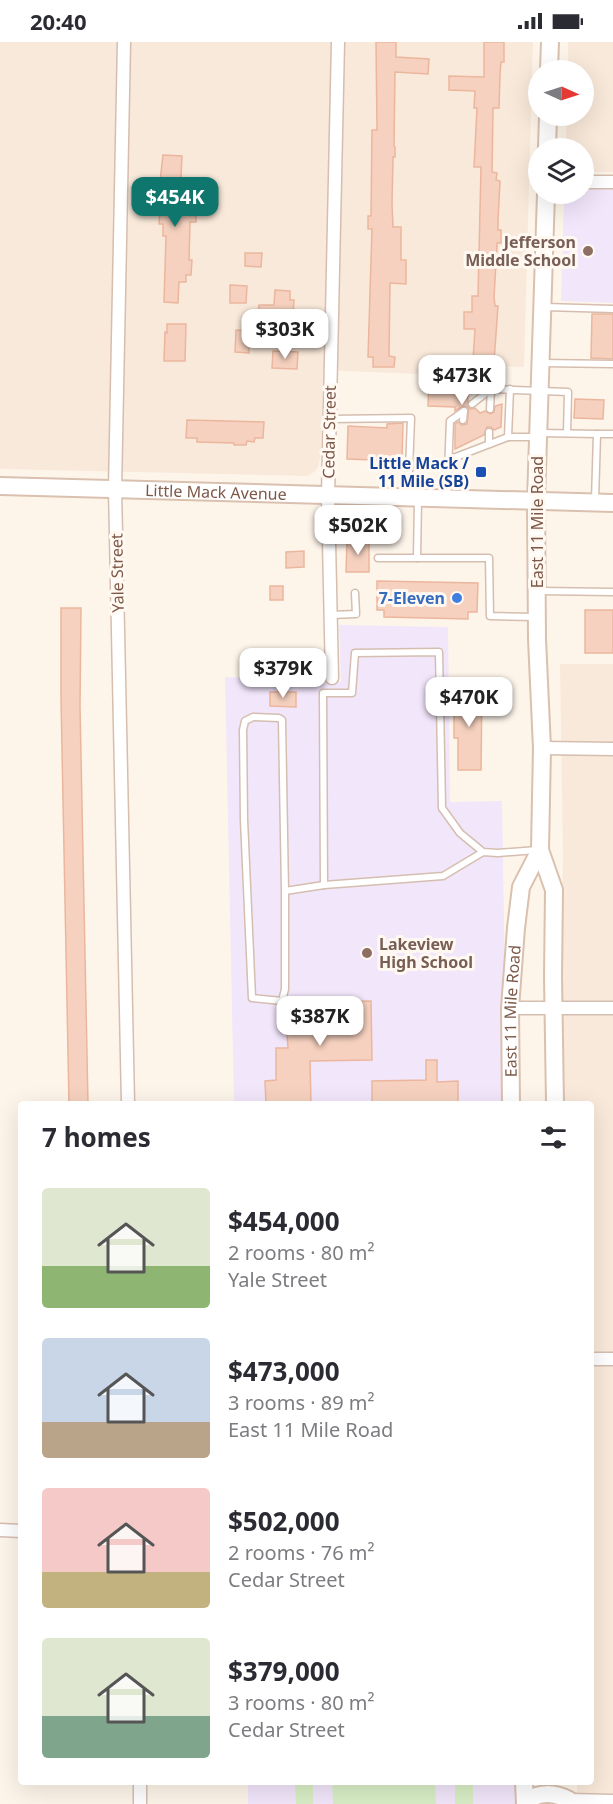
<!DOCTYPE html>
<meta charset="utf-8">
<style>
body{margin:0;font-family:"Noto Sans",sans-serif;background:#f2f2f3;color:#2b2b33;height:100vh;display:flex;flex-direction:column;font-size:22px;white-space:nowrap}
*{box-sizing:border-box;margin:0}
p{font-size:20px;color:#7c7c81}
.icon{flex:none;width:33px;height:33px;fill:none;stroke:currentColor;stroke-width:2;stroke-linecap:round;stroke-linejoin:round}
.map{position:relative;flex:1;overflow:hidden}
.sheet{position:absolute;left:18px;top:1059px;width:576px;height:684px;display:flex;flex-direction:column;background:#fff;border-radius:6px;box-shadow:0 6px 24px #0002}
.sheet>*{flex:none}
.needle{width:39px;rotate:93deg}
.fabs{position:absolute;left:528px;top:18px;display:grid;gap:12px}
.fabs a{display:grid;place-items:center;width:66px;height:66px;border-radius:50%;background:#fff;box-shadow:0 6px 24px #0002;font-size:30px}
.price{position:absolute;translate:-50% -51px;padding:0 14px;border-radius:12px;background:#fff;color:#222;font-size:20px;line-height:39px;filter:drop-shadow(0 2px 3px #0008)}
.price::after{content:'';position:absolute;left:50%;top:36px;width:18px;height:14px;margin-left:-9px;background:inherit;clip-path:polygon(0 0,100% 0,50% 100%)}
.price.on{background:#0f766e;color:#fff}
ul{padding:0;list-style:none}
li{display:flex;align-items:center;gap:18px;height:150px;padding:0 24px}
li span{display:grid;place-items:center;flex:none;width:168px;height:120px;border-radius:6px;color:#555}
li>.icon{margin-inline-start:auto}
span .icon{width:72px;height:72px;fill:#fffc;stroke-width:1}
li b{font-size:26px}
h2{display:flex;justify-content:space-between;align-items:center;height:72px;padding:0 24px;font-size:26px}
.status{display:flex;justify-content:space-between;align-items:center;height:42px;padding:0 30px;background:#fff;direction:ltr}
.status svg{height:16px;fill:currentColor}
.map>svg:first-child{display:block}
.residential{fill:#f9e9da}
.education{fill:#f2e6fb}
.green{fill:#d9eec6}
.building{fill:#f6d1bf;stroke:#ebb69d;stroke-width:1.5}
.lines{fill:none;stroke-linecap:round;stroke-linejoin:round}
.lane-casing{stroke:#d5beb0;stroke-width:9}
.street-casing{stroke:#d5beb0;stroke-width:15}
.secondary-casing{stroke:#dac0af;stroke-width:20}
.lane{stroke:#fff;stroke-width:6}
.street{stroke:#fff;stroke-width:12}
.secondary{stroke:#fff;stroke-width:16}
.education-dot{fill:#8d6e63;stroke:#fff9f2;stroke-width:2}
.transit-dot{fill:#1a4fb4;stroke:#fff9f2;stroke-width:2}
.shop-dot{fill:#3f7fe0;stroke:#fff9f2;stroke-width:2}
.labels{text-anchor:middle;stroke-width:6;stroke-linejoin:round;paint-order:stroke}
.education-label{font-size:16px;font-weight:bold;fill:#785e54;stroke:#fff9f2;text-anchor:end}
.street-label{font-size:16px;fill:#7d5849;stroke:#fff9f2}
.transit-label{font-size:16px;font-weight:bold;fill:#164399;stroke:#fff9f2;text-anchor:end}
.shop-label{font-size:16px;font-weight:bold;fill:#366cbe;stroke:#fff9f2;text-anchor:end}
</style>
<div class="status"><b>20:40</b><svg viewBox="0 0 49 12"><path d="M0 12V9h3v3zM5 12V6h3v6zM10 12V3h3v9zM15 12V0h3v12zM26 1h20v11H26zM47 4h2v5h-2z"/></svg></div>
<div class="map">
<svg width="613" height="1762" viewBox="0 0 613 1762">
<rect width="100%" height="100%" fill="#fef5ea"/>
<g class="residential">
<path d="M0,0H533L524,325L443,322L442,333L323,328L321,412L318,425L314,430L307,434L0,427Z"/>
<path d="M568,0H613V130H584V106H566V74H584V28H568Z"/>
<path d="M560,622H613V1762H577V1740H591V1062H564L561,892L563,817Z"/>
</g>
<g class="education">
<path d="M584,147H613V261L561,259L564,160L568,152H584Z"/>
<path d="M339,583L448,585L450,760L502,759L507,1062H234L225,635L341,640Z"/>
<rect x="248" y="1740" width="272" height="22"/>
</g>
<g class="green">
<path d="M295,1740H313V1762H296Z"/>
<path d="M332,1740H435L436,1762H333Z"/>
<rect x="455" y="1740" width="18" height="22"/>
</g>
<g class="building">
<path d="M376,0H396V15L429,17L428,32L395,30L394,104L395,105V115H393L392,162L393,185H401V218H406V242L390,241L389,314L395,315L394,325H373V315H368L372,187H368V174H371L372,88H377Z"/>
<path d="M484,0H504V20H501L500,32L499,66H493L492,130L497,131L496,138L500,139L498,178V188H501V201H497V204L494,255L495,264H498L494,320L473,318L475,287H464V270H472V254H478L481,125H474L477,66H474L475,49L449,48V34L484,35Z"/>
<path d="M163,113L182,114L180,156L188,157L187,169H196V180H190L189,218H192L191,233H186V240H179L178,261L164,260L166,194H163V182H159L160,167H162L163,139H160Z"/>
<path d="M245,211H262L261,225L245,224Z"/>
<path d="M230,243L247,244L246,261H230Z"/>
<path d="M275,248L290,249V258H294L292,283L258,282L259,263H274Z"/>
<path d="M592,272H613V317L591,316Z"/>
<path d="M167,282H186L185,319H164L165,290L167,291Z"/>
<path d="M236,288L249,289V311L235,310Z"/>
<path d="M273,309L298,310L297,327L272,326Z"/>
<path d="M444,326L468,327V365L471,367L475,366L480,371L485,369L490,372L494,370L495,364L502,362L501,385L494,388L491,385H487L484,393L455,407V382L458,380L462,383L467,382L469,366L463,364L455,369V365L428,364L429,340H443Z"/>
<path d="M575,357L604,358L603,377L574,376Z"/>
<path d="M187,378L264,380L263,396H255L254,400L247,399L246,403H234V401L197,400V396H186Z"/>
<path d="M403,381L402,419L347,417L348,384L387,386V382Z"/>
<path d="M347,497H369V530H346Z"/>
<path d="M304,509V525L286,526V510Z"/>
<path d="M377,539L478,541L477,570H468V577L384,575V568H377Z"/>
<rect x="270" y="544" width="13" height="14"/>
<path d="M61,566H81L80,664L88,1062H69L61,657Z"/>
<rect x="585" y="568" width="28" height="43"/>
<path d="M460,643H482L481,728H458V696H454V666H460Z"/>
<path d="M270,650H296V665L270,664Z"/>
<path d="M371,959L372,1018L310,1019L311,1062H266L265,1039L276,1038V1006H288L287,992H301L300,960Z"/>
<path d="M426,1018H437V1040L458,1039V1062H372V1039L426,1038Z"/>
</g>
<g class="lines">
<defs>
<g id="lane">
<path d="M545,265L613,267"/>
<path d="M541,321L613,322"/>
<path d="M472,362L491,347L568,350L567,391"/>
<path d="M490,367L491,347"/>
<path d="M330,377L411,376L408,455"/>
<path d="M463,378L464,369"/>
<path d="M541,391L597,392"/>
<path d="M508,395L510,347"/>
<path d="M489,402V390"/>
<path d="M448,418L508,395H536"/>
<path d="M447,454L450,379L464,369"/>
<path d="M418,457L417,516H489L490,574L536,575"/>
<path d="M595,459L597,392H613"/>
<path d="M378,516H417"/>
<path d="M539,549L613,550"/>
<path d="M331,573L356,572L355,551"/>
<path d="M483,810L443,834L324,843L323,651H352L355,611L439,610L442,766L460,791L483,810L498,811L537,808"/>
<path d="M285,849L282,678L279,676L253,675L245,679L243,688L244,778L252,956L282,959L285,947V849L324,843"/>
</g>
<g id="street">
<path d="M124,0L115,447L128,1062"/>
<path d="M584,140H613"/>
<path d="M332,636L328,454L338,0"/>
<path d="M542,706L613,707"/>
<path d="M510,966H613"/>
<path d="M591,1317H613"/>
<path d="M0,1488L21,1489"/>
<path d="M140,1740V1762"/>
<path d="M569,1758L613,1759"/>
</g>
<g id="secondary">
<path d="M549,28L550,0"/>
<path d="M547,106L548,74"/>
<path d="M546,152L536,459L537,597L542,706L540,808L554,848L553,934L555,1062"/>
<path id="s1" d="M0,444L613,461"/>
<path id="s2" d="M511,1062L510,966L516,886L521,845L540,808"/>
<path d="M524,1740L525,1762"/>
<path d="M525,1759C541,1750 553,1750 569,1758"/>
</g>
</defs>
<use href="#lane" class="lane-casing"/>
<use href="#street" class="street-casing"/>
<use href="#secondary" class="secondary-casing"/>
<use href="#lane" class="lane"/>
<use href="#street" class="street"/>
<use href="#secondary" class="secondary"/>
</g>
<g class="education-dot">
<circle cx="588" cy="209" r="6"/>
<circle cx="367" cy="911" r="6"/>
</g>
<rect class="transit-dot" x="475" y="424" width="12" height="12" rx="3"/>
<circle class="shop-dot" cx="457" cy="556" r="6"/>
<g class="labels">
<g class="education-label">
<text x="576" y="206">Jefferson<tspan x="576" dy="18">Middle School</tspan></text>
<text x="379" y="908" text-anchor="start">Lakeview<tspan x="379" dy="18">High School</tspan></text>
</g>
<g class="street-label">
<text transform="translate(329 390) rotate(-89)" y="6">Cedar Street</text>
<text dy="6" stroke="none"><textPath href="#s1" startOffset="216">Little Mack Avenue</textPath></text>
<text transform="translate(537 480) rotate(-90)" y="6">East 11 Mile Road</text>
<text transform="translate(117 531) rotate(-91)" y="6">Yale Street</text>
<text dy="6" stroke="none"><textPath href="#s2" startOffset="93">East 11 Mile Road</textPath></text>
</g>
<g class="transit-label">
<text x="469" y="427">Little Mack /<tspan x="469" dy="18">11 Mile (SB)</tspan></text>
</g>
<g class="shop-label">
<text x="445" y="562">7-Eleven</text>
</g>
</g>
</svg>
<div class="fabs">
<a><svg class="needle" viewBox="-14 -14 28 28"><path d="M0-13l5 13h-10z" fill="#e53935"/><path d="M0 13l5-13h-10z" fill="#7c7c81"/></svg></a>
<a><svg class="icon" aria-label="layers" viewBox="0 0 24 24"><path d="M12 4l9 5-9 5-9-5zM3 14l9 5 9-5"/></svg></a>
</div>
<b class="price on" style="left:175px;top:186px">$454K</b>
<b class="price" style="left:285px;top:318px">$303K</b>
<b class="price" style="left:462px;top:364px">$473K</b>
<b class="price" style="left:358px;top:514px">$502K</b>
<b class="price" style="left:283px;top:657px">$379K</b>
<b class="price" style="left:469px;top:686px">$470K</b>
<b class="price" style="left:320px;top:1005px">$387K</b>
<section class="sheet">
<h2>7 homes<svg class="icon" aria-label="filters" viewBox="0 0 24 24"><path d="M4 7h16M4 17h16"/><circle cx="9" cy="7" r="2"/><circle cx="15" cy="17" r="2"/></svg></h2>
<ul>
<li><span style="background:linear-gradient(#dfe7d0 65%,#8fb573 0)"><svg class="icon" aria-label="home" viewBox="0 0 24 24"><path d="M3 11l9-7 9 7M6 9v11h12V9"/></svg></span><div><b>$454,000</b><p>2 rooms · 80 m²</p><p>Yale Street</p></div></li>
<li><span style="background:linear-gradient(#c9d6e8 70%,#b9a48a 0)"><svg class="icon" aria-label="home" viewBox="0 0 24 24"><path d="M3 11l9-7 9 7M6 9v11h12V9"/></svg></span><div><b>$473,000</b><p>3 rooms · 89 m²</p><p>East 11 Mile Road</p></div></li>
<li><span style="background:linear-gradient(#f6c9c9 70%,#c2b280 0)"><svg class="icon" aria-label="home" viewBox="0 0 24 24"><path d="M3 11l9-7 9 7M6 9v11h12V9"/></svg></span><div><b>$502,000</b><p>2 rooms · 76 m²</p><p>Cedar Street</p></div></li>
<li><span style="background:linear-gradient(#dfe7d0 65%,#7fa58c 0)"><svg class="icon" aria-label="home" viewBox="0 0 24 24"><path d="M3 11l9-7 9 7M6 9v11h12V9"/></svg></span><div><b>$379,000</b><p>3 rooms · 80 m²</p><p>Cedar Street</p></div></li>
</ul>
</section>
</div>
